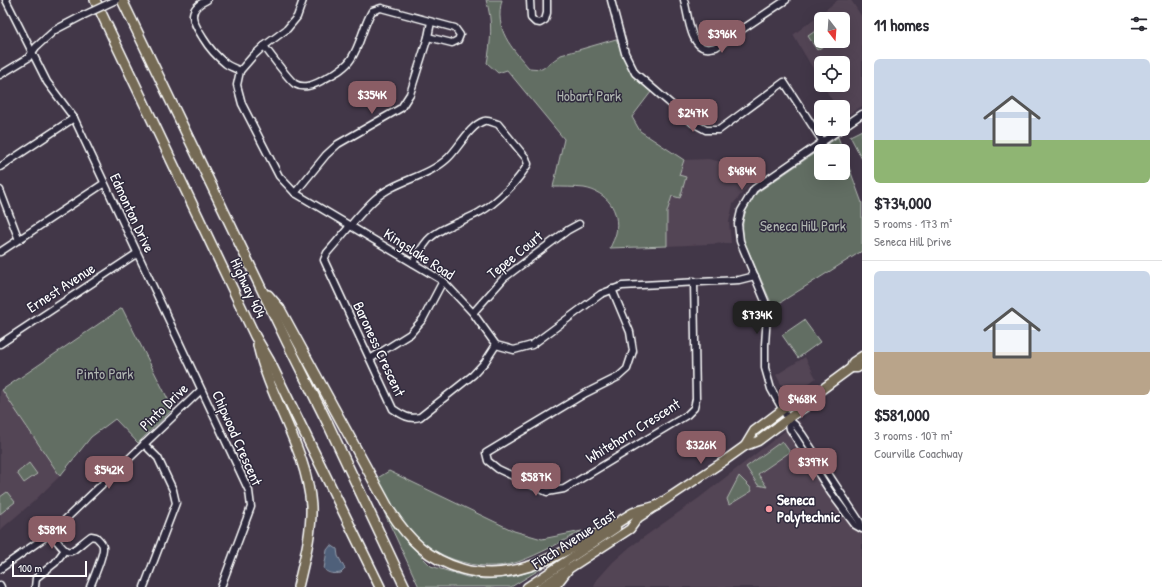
<!DOCTYPE html>
<meta charset="utf-8">
<style>
body{margin:0;font-family:"Patrick Hand",sans-serif;background:#f2f2f3;color:#2b2b33;height:100vh;display:flex;flex-direction:column;font-size:15px;white-space:nowrap}
*{box-sizing:border-box;margin:0}
p{font-size:13px;color:#7c7c81}
.icon{flex:none;width:22px;height:22px;fill:none;stroke:currentColor;stroke-width:2;stroke-linecap:round;stroke-linejoin:round}
.map{position:relative;flex:1;overflow:hidden}
.panel{display:flex;flex-direction:column;background:#fff;width:300px}
.panel>*{flex:none}
.needle{width:26px;rotate:163deg}
.buttons{position:absolute;left:814px;top:12px;display:grid;gap:8px}
.buttons a{display:grid;place-items:center;width:36px;height:36px;border-radius:6px;background:#fff;box-shadow:0 4px 16px #0002;font-size:20px}
.scale{position:absolute;left:12px;bottom:10px;width:75px;box-sizing:border-box;padding-left:4px;border:2px solid #fff;border-top:0;font-size:11px;line-height:14px;white-space:nowrap;color:#fff;-webkit-text-stroke:3px #2f2a3d;paint-order:stroke}
.price{position:absolute;translate:-50% -34px;padding:0 9px;border-radius:8px;background:#8a5d65;color:#fff;font-size:13px;line-height:26px;filter:drop-shadow(0 1px 2px #0008)}
.price::after{content:'';position:absolute;left:50%;top:24px;width:12px;height:9px;margin-left:-6px;background:inherit;clip-path:polygon(0 0,100% 0,50% 100%)}
.price.selected{background:#222;color:#fff}
ul{padding:0;list-style:none}
li{display:grid;align-content:center;gap:8px;height:212px;padding:0 12px}
li+li{border-top:1px solid #e1e1e2}
li span{display:grid;place-items:center;height:124px;border-radius:6px;color:#555}
li>.icon{margin-inline-start:auto}
span .icon{width:72px;height:72px;fill:#fffc;stroke-width:1}
li b{font-size:17px}
h2{display:flex;justify-content:space-between;align-items:center;height:48px;padding:0 12px;font-size:17px}
main{display:flex;flex:1;min-height:0}
.map>svg:first-child{display:block}
.built{fill:#534454;fill-rule:evenodd}
.green{fill:#626e63;stroke:#b0b6b1;fill-rule:evenodd}
.water{fill:#4f607a;stroke:#95a0af}
.lines{fill:none;stroke-linecap:round;stroke-linejoin:round}
.minor-casing{stroke:#fff;stroke-width:9}
.major-casing{stroke:#fff;stroke-width:11}
.highway-casing{stroke:#fff;stroke-width:12}
.minor{stroke:#2f2a3d;stroke-width:6}
.major{stroke:#756a55;stroke-width:8}
.highway{stroke:#756a55;stroke-width:9}
.minor-bridge-casing{stroke:#fff;stroke-width:9;stroke-linecap:butt}
.minor-bridge{stroke:#2f2a3d;stroke-width:6}
.poi-dot{fill:#ff9aa2;stroke:#2f2a3d;stroke-width:1.5}
.labels{text-anchor:middle;stroke-width:3;stroke-linejoin:round;paint-order:stroke}
.park-label{font-size:15px;fill:#b0b6b1;stroke:#2f2a3d}
.street-label{font-size:15px;fill:#fff;stroke:#2f2a3d}
.poi-label{font-size:15px;font-weight:bold;fill:#fff;stroke:#2f2a3d;text-anchor:start}
</style>
<main>
<div class="map">
<svg width="862" height="587" viewBox="0 0 862 587">
<rect width="100%" height="100%" fill="#423748"/>
<filter id="ink" filterUnits="userSpaceOnUse"><feTurbulence type="fractalNoise" baseFrequency=".025" numOctaves="2"/><feDisplacementMap in="SourceGraphic" scale="8" xChannelSelector="R" yChannelSelector="G"/><feConvolveMatrix kernelMatrix="1 2 1 2 8 2 1 2 1" color-interpolation-filters="sRGB"/></filter>
<g filter="url(#ink)">
<g class="built">
<path d="M838,0H851L862,17V106L843,118V107H836L823,85H843V63H821V82L793,35ZM821,19H843V41H821Z"/>
<path d="M708,159L737,165L755,178L733,204L729,222L731,243L667,246V212L684,160Z"/>
<path d="M805,357L816,378L789,398L776,375Z"/>
<path d="M2,390L60,476L32,503L0,530V391Z"/>
<path d="M799,420L862,521V587H594L596,581L613,562L630,547L699,498Z"/>
</g>
<g class="green">
<path d="M486,0H502C494,30 511,47 529,68L542,69L561,55L616,39L636,79L651,92L632,117L640,131L684,160L679,175L686,177L680,198L672,196L667,212V246L610,248C612,243 615,238 616,233C620,210 607,192 584,188C574,187 563,187 553,187L564,139L507,70L498,73L487,63C491,42 493,20 486,0Z"/>
<path d="M821,27V41H831L817,50L808,36Z"/>
<path d="M862,130V159L850,136Z"/>
<path d="M838,137L862,203V251L773,307L744,241C740,222 745,206 758,192ZM821,151H843V173H821Z"/>
<path d="M122,308L173,409L138,443L115,419L91,437L60,476L2,390Z"/>
<path d="M804,320L820,342L798,358L782,335Z"/>
<path d="M782,441L790,452L758,474L767,487L758,485L746,467Z"/>
<path d="M29,463L37,474L24,483L17,473Z"/>
<path d="M389,471L514,531L542,539L582,531C561,542 540,554 518,562C478,575 428,556 403,524C392,510 384,494 376,479Z"/>
<path d="M739,476L750,487L752,491L729,505L727,499Z"/>
<path d="M7,492L15,502L0,514V497Z"/>
<path d="M377,497H379L405,540L431,566L467,577L485,579L512,577L544,567L511,587H419Z"/>
</g>
<path class="water" d="M331,545L337,549L338,556L345,569L341,573C335,574 328,574 324,569L327,550Z"/>
<g class="lines">
<defs>
<g id="minor">
<path d="M6,0L47,82L74,118L249,491L251,507L221,587"/>
<path d="M207,0C185,10 193,22 203,38C209,48 216,56 226,64C230,67 235,68 240,71"/>
<path d="M303,0L297,17L287,29L264,46L253,56L240,71L237,85L242,104L279,176L295,193L443,281L473,313L496,345L514,350L532,345L601,294L622,286L739,280L755,276"/>
<path d="M530,0L531,18L535,22L540,23L545,20L547,13V0"/>
<path d="M611,0L625,53L635,73L693,123L706,130H719L784,82L823,142"/>
<path d="M684,0C688,13 690,47 706,48C709,49 713,47 716,47L786,0"/>
<path d="M264,46C270,54 289,80 295,84C304,89 313,85 321,81C331,75 345,69 351,59C361,44 363,26 372,11L381,8L455,28L460,35L458,40L452,43L428,37"/>
<path d="M0,75L28,58L36,47L55,30L82,16"/>
<path d="M843,127L862,114"/>
<path d="M841,129L754,189L741,211L738,224L740,241L765,301L767,314L765,345V368L771,389L788,419L795,425L802,434L860,522L862,528"/>
<path d="M0,167L74,118"/>
<path d="M0,190L19,240"/>
<path d="M295,193L326,155L338,144L401,108L410,94L428,37L431,22"/>
<path d="M0,252L103,184"/>
<path d="M413,263C417,255 422,247 428,240C440,227 465,221 480,212C497,203 519,180 528,164L526,158L498,124C494,123 488,120 484,121C469,126 459,148 448,158C427,178 395,180 374,200C357,216 343,235 327,253L324,260L393,409C402,415 409,420 420,417L473,375L485,362L496,345"/>
<path d="M612,289L630,332L633,351L627,369L618,377L586,393L486,453L488,461L498,469L547,492L564,489L687,415L694,408L696,399L694,281"/>
<path d="M473,313L504,278L568,230L579,224"/>
<path d="M0,344L136,254"/>
<path d="M370,359L410,334L423,319L443,281"/>
<path d="M788,419L790,429L831,493L855,525L862,529"/>
<path d="M144,444L158,458L173,490L176,503L144,587"/>
<path d="M51,533C71,561 68,553 91,536L96,537C98,539 103,543 103,547C104,553 93,580 90,587"/>
<path d="M0,569L51,533L201,390"/>
<path d="M0,585L1,587"/>
<path d="M35,587L36,578L55,563L64,551"/>
</g>
<g id="major">
<path d="M851,368H857L862,365"/>
<path d="M745,446L754,431L782,410L804,395L817,393"/>
<path d="M527,587L616,528"/>
<path d="M541,587L630,529L638,518L724,461L745,446L758,441L797,412L810,404L817,393L851,368L853,362L862,356"/>
</g>
<g id="highway">
<path d="M95,0L255,336L269,360L380,587"/>
<path d="M122,0L287,342L328,424L405,587"/>
<path d="M268,295L280,309L390,511C409,540 428,559 462,569C516,585 566,550 612,526C619,522 626,517 633,513C640,510 648,509 656,506"/>
<path d="M258,345C270,401 307,448 311,506C312,533 304,561 298,587"/>
<path d="M554,587L568,569"/>
</g>
</defs>
<use href="#minor" class="minor-casing"/>
<use href="#major" class="major-casing"/>
<use href="#highway" class="highway-casing"/>
<use href="#minor" class="minor"/>
<use href="#major" class="major"/>
<use href="#highway" class="highway"/>
<defs>
<path id="minor-bridge" d="M82,16L116,0"/>
</defs>
<use href="#minor-bridge" class="minor-bridge-casing"/>
<use href="#minor-bridge" class="minor-bridge"/>
</g>
</g>
<circle class="poi-dot" cx="769" cy="509" r="4"/>
<g class="labels">
<g class="park-label">
<text x="589" y="101">Hobart Park</text>
<text x="803" y="231">Seneca Hill Park</text>
<text x="105" y="379">Pinto Park</text>
</g>
<g class="street-label">
<text transform="translate(132 213) rotate(65)" y="5">Edmonton Drive</text>
<text transform="translate(419 254) rotate(33)" y="5">Kingslake Road</text>
<text transform="translate(515 255) rotate(-39)" y="5">Tepee Court</text>
<text transform="translate(61 288) rotate(-33)" y="5">Ernest Avenue</text>
<text transform="translate(248 288) rotate(65)" y="5">Highway 404</text>
<text transform="translate(379 349) rotate(65)" y="5">Baroness Crescent</text>
<text transform="translate(164 407) rotate(-44)" y="5">Pinto Drive</text>
<text transform="translate(633 431) rotate(-32)" y="5">Whitehorn Crescent</text>
<text transform="translate(237 438) rotate(66)" y="5">Chipwood Crescent</text>
<text transform="translate(574 539) rotate(-33)" y="5">Finch Avenue East</text>
</g>
<g class="poi-label">
<text x="777" y="505">Seneca<tspan x="777" dy="17">Polytechnic</tspan></text>
</g>
</g>
</svg>
<div class="buttons">
<a><svg class="needle" viewBox="-14 -14 28 28"><path d="M0-13l5 13h-10z" fill="#e53935"/><path d="M0 13l5-13h-10z" fill="#7c7c81"/></svg></a>
<a><svg class="icon" aria-label="locate" viewBox="0 0 24 24"><circle cx="12" cy="12" r="6"/><path d="M12 2v4M12 18v4M2 12h4M18 12h4"/></svg></a>
<a>+</a>
<a>−</a>
</div>
<div class="scale">100 m</div>
<b class="price" style="left:722px;top:54px">$396K</b>
<b class="price" style="left:372px;top:115px">$354K</b>
<b class="price" style="left:693px;top:133px">$247K</b>
<b class="price" style="left:742px;top:191px">$484K</b>
<b class="price selected" style="left:757px;top:335px">$734K</b>
<b class="price" style="left:802px;top:419px">$468K</b>
<b class="price" style="left:701px;top:465px">$326K</b>
<b class="price" style="left:813px;top:482px">$397K</b>
<b class="price" style="left:109px;top:490px">$542K</b>
<b class="price" style="left:536px;top:497px">$587K</b>
<b class="price" style="left:52px;top:550px">$581K</b>
</div>
<section class="panel">
<h2>11 homes<svg class="icon" aria-label="filters" viewBox="0 0 24 24"><path d="M4 7h16M4 17h16"/><circle cx="9" cy="7" r="2"/><circle cx="15" cy="17" r="2"/></svg></h2>
<ul>
<li><span style="background:linear-gradient(#c9d6e8 65%,#8fb573 0)"><svg class="icon" aria-label="home" viewBox="0 0 24 24"><path d="M3 11l9-7 9 7M6 9v11h12V9"/></svg></span><div><b>$734,000</b><p>5 rooms · 173 m²</p><p>Seneca Hill Drive</p></div></li>
<li><span style="background:linear-gradient(#c9d6e8 65%,#b9a48a 0)"><svg class="icon" aria-label="home" viewBox="0 0 24 24"><path d="M3 11l9-7 9 7M6 9v11h12V9"/></svg></span><div><b>$581,000</b><p>3 rooms · 107 m²</p><p>Courville Coachway</p></div></li>
</ul>
</section>
</main>
